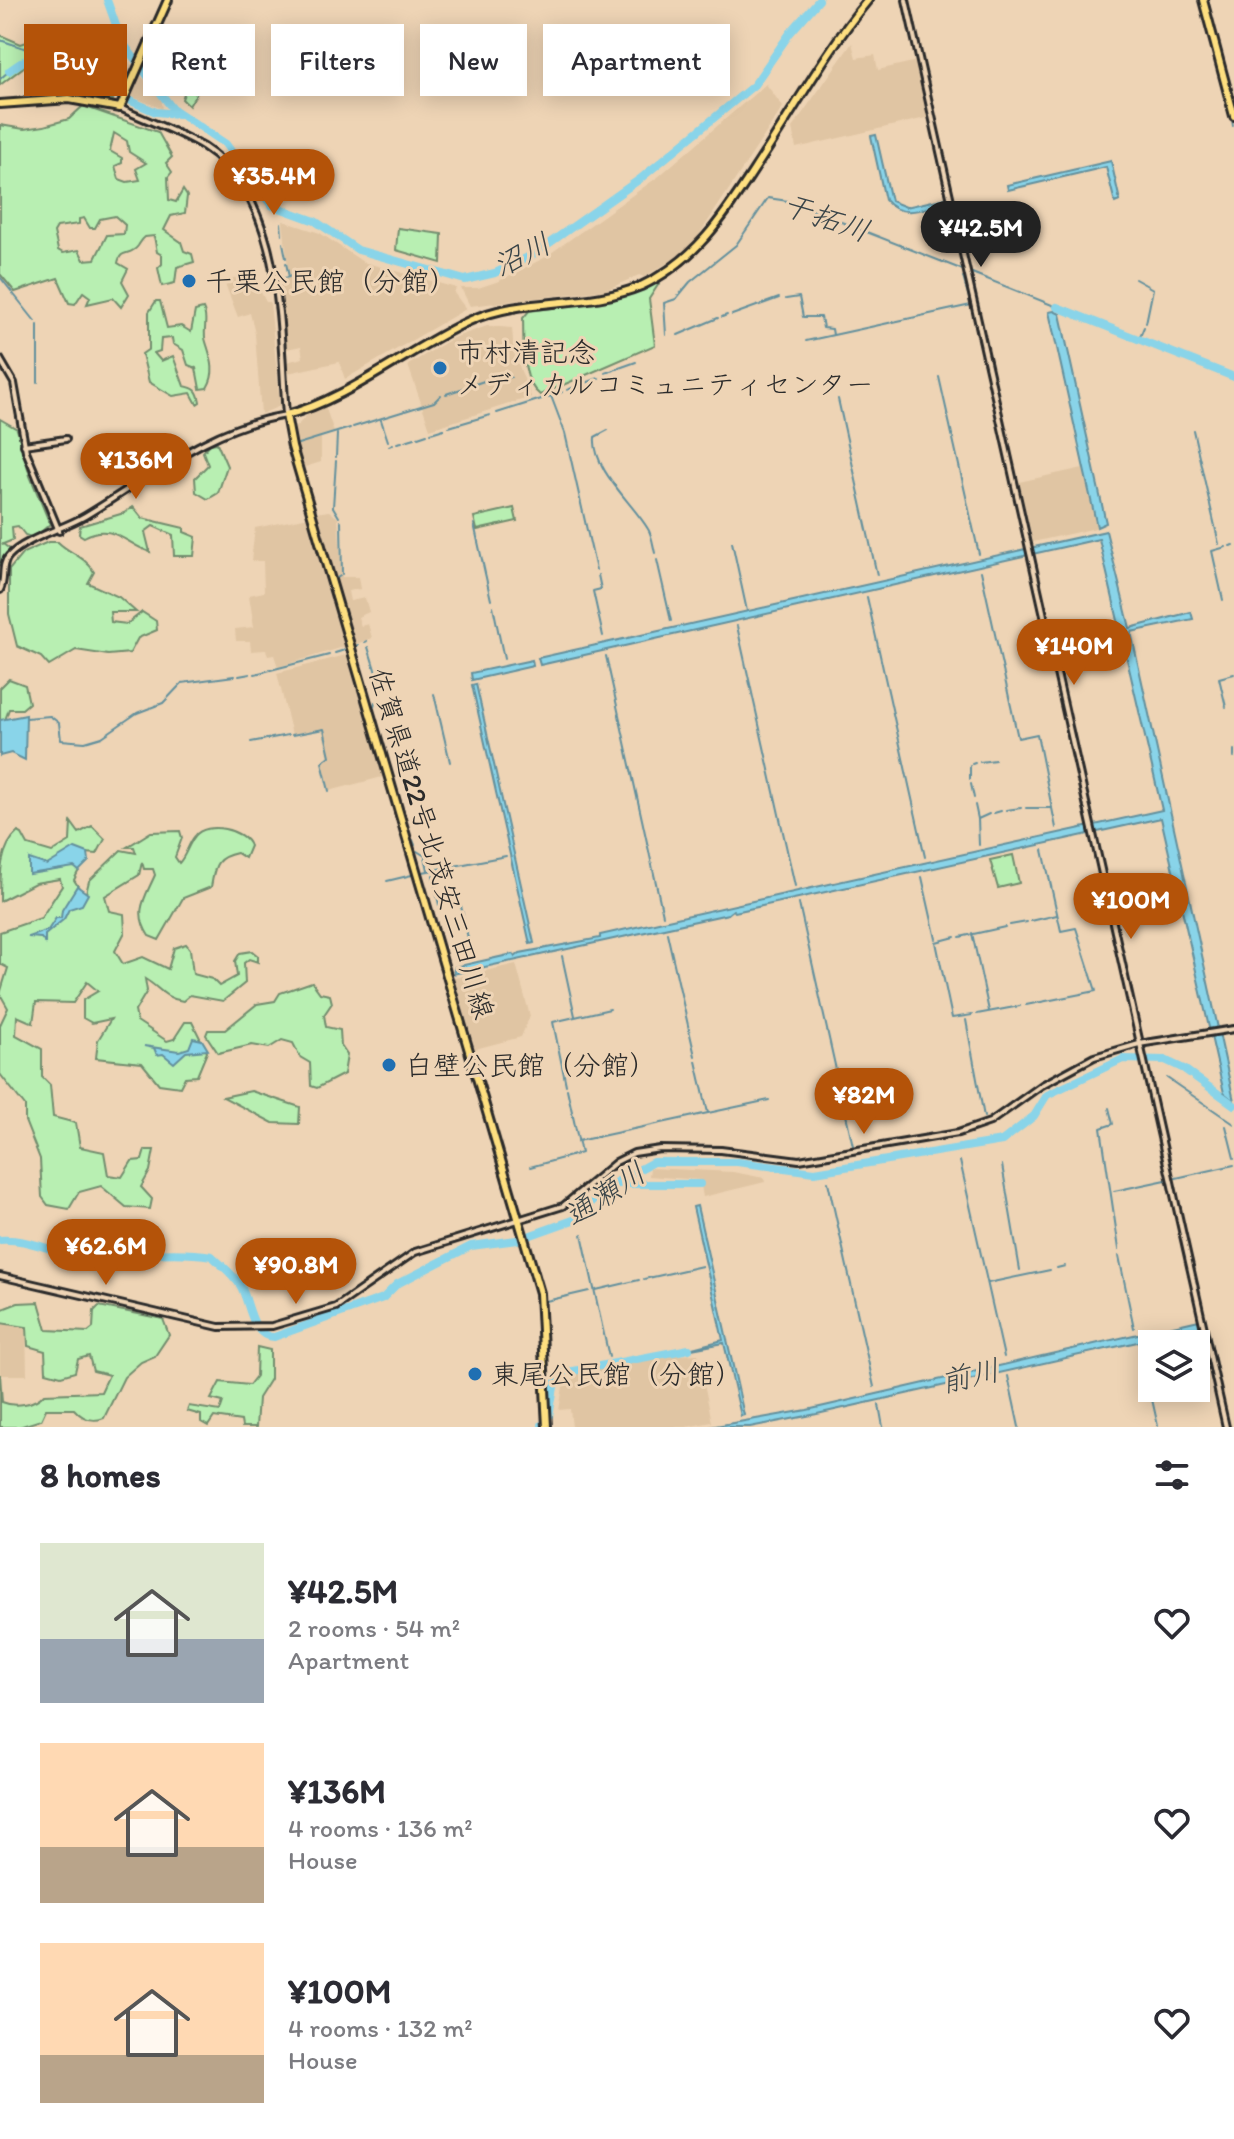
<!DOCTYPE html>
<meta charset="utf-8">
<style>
body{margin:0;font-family:Itim,"Klee One",sans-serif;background:#f2f2f3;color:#2b2b33;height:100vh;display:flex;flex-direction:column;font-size:30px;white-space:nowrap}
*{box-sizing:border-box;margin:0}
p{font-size:26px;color:#7c7c81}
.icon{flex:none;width:44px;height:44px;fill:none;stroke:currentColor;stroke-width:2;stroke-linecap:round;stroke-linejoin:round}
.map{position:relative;height:1427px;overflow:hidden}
.drawer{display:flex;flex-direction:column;background:#fff;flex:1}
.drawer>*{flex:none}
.banner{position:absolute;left:24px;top:24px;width:800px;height:72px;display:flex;gap:16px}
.controls{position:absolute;left:1138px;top:1330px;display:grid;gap:16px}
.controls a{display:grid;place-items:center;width:72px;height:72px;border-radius:0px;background:#fff;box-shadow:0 4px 20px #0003;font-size:40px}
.price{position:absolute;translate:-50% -68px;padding:0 18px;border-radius:28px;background:#b45309;color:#fff;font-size:26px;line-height:52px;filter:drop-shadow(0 2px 4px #0008)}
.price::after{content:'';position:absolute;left:50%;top:48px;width:24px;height:18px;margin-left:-12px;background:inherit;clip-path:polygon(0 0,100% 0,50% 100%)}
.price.active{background:#222;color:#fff}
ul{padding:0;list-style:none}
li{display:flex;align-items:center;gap:24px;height:200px;padding:0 40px}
li span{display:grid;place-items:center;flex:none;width:224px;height:160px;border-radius:0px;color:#555}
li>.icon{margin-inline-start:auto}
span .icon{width:96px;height:96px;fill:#fffc;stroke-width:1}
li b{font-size:34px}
h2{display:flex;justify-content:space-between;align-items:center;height:96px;padding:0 40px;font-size:34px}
.chip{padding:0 28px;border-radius:0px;background:#fff;box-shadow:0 4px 20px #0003;font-size:28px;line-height:72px}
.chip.active{background:#b45309;color:#fff}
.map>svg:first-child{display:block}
.built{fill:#e0c5a3}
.green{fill:#b8efb2;stroke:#728d6e;stroke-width:2;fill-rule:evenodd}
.water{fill:#89d4e9;stroke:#63909d;stroke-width:2}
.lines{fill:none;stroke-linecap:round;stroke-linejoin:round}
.stream{stroke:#63909d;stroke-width:2}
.river{stroke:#89d4e9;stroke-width:8}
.minor-casing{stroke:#2b2b2b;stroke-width:10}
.major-casing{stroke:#2b2b2b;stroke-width:12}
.minor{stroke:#eed4b5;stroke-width:4}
.major{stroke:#fedf80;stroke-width:6}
.poi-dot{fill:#1f6fb2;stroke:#eed4b5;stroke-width:3}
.labels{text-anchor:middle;stroke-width:6;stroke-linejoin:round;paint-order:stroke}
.poi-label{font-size:28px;fill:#2b2b2b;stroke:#eed4b5;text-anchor:start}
.street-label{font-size:28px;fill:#2b2b2b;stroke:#eed4b5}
.water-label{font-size:30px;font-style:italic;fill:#394448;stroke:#eed4b5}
</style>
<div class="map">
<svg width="1234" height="1427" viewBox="0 0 1234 1427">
<rect width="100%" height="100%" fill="#eed4b5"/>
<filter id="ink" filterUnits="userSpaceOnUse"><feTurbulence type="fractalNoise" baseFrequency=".0125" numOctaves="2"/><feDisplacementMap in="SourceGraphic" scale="16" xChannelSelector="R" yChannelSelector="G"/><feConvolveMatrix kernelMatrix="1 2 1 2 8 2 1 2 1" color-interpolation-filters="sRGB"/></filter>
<g filter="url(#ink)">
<g class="built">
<path d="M110,25L115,41L132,66L121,92L102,85H73L62,58L71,56L68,32Z"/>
<path d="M852,43L856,58L875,55L878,70L917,61L930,117L796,148L792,128Z"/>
<path d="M140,75L161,98L163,109L130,96Z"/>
<path d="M766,84L783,107L695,241L674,259L644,277L639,275L606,290L470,306L461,288H478L499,281L544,258L658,177Z"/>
<path d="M283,221L320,233L363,262L456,288L454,293L466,309L345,379L339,362L288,373L286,362L303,358L301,346L287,349L279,281L289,277Z"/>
<path d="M251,273L266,302H270L280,406L261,414L255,334L250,313L238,317L224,281Z"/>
<path d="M487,326L512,328L514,353L531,397L430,429L408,365L453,338Z"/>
<path d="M325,406L334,432L321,436V462L302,468L295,442V428L308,414Z"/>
<path d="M1083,468L1096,528L1033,542L1019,482Z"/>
<path d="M329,511L338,518L342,577H358L360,589L348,591L350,601L365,598L369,612L358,617L361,626L368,624L372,638L354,645L315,513Z"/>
<path d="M309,517L347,646L278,667L274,655L268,656L266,650L251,651L250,641H236L235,629L254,627L249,595L264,592L263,561H251L255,528Z"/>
<path d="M350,654L386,776L329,791L321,761L329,758L322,729L292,735L277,673Z"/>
<path d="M516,964L530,1016L521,1037L475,1049L454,978Z"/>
<path d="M650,1168L733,1172L764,1178L765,1182L703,1197L700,1180L649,1176Z"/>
<path d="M0,1324L26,1327L27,1375H0Z"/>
<path d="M676,1352L677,1355L698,1354L712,1422L686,1427H572L570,1409L559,1410L565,1375Z"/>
</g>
<g class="green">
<path d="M0,35L21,44L33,40L38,50C72,51 60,66 73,85H102L74,88C50,72 83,60 27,50L26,60L41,56L58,62L67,89L98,93L114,100L68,94L62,89L54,93L61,84L56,63L42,58L29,63L0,85Z"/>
<path d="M198,56L205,63L196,79L202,84L189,106L182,99Z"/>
<path d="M83,106L158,132L172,157L166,163L172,172L168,177L169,200L176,202L183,190L187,196L185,213L171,216L164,230L181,242L184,251L192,254L194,262L177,267L175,283L162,286L158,268L162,264V255L157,252L154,236L145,237C141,240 140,243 138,246C130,257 121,248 118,263L128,269L122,281L129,294L121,307L113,298L87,304L90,297L83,292L75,304L69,303L58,278L15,292L0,274V125L24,129L44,126L69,119ZM114,133L127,141L129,152L146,163L136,169L140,180L127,182L119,179L115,166L122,163V158L110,151ZM115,216L125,225L124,234L107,235L95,259L84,260L79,250L63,253L58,250L54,232L57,227L79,224V219L84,218L90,228H95L100,219Z"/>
<path d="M398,228L442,234L441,263L396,250Z"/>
<path d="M660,282L649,299L655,345L540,395C520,380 524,341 523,318L529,311L613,300Z"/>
<path d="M156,301H160L167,328L181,326L191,332L195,311L203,309C209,320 202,331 206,342C211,358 217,372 207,388L200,389L196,368L188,365L183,350L173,344L172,338L161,339L160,351L154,353L161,361L173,356L184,386C195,388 198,390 200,402L197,404L191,393L173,396L149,382L142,354L149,349V312Z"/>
<path d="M0,419L17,429L30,476L50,524L34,538L25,535L18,526L12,527L13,540L3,544L11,550L0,564Z"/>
<path d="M217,443L227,466L218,493L208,499L196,492L195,478L208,465L203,452L210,444Z"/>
<path d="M133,507L142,518L184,528V532L196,537L194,556H174L173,535L153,526L145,532L150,552C127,545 112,521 84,537L79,534L80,526L124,513Z"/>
<path d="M514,508L517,521L477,530L474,517Z"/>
<path d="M48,542H58C70,554 85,556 94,572L88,583L119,597L136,612H110L111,622L127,624L142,612L156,621L157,630L138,638L130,653L108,655L76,650L49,666L41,657L17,646L9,614V570L23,553Z"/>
<path d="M9,679L25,685L29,703L22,709H9L5,720L0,721V688Z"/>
<path d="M71,822L79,833L92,826L105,839L97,854L86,853L31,871L77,865L79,870L74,880L85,897L89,881L121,850L136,853L134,847H127L151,832L180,831L182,838L175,857L179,863C186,856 188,844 195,836C207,821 244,829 250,846L245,858L237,853C213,858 215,868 211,887L183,898L159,940L149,936C133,912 145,898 155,875L153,869H144L142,862L139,875L105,896L109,911L124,914L125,932L115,951L123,964L143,957L168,969L174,948L186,944L190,949L193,974L212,979L219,986L237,976L235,961L240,953L252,951L258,956V962L249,959L244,963L245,983L223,1001L190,995L183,1001C165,999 159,987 145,979L147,991L135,1011L137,1021L167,1041L174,1039L185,1022H192L207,1052L197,1076L185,1077L180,1087L159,1084L142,1063L96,1058L98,1040L111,1019L92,1023L83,1018V1000L98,991L87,982L73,1003L36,1002L33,1023L17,1016L16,1035L42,1049V1077L50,1085L53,1117L76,1123L80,1147L104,1152L108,1175L122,1177L132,1161L142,1160L145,1150H154L150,1171L141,1187L152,1199L150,1209L126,1207L101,1186L79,1192L69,1209L48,1205L42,1197L40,1159L25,1121V1106L0,1074V1025L8,1008L0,994L8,968L0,964V932L41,918L62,886L60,879L35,883L0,901C0,875 0,847 18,832L22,834L28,845L52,852L70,841Z"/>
<path d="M1013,855L1019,883L998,888L990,860Z"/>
<path d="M312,982L320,993L330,995L332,1003L324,1015L326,1027L340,1030L341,1046L347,1055L344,1074L317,1088L311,1086L310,1063L300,1057L293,1043L282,1040L269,1048L252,1045L218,1053L206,1035L208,1030H225L257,1004L275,1001L280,993Z"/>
<path d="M251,1091L300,1107L299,1124L273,1123L223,1097Z"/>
<path d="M39,1302L47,1330L88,1332L93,1328L94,1311L99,1306L163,1319L169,1335L155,1356L141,1362L124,1377L104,1418C91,1423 82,1418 74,1409H46L41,1420L19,1427H0V1374L2,1402C14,1407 35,1405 44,1394L101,1392L109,1375L93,1371L89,1356L78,1359L75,1372L61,1376L46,1372L45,1351L28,1346L27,1327L0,1323V1310L18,1303Z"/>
<path d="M257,1347L270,1350V1379L258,1398L256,1427H242L241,1421L214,1417L208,1426L201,1422V1415L187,1411L189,1406L220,1411L223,1402L211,1399L220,1382L249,1385L256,1376Z"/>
</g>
<g class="water">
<path d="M876,135L891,201L906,207L946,198L947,203C926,208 901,220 885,200L871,136Z"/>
<path d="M1111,161L1120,201L1115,203L1106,167L1008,190L1007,185Z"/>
<path d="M1054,311L1060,314L1106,523L1097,527L1049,312Z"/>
<path d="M1106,531L1130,628L1191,612L1193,619L1131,632L1234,1101L1224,1093L1161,818L735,912L733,910L728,914L453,974L455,967L513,954L515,957L520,953L600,938V935L1162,810L1099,539L540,665L538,658Z"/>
<path d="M532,660L533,666L472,680L471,673Z"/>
<path d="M476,684L534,943L530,944L472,685Z"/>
<path d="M26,715L25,760L11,753L0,756V720Z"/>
<path d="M75,848L88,853L89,861L79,871L74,867L29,874V859L47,865Z"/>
<path d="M77,886L88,894L82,905L69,909L64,919L45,935V943L41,938L28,937L48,930L56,918H61L62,910Z"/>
<path d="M193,1038L202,1040L208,1050L186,1052L174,1063L163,1054L157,1055L154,1048L144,1046L179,1051L189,1048Z"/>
<path d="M697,1206L744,1415L741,1416L724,1343L681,1351L723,1340L693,1207Z"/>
<path d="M1199,1320L1200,1328L817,1414L750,1427H710L807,1410Z"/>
</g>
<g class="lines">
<g class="stream">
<path d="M0,40L39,53"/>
<path d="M0,79L9,71"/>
<path d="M1230,113L1231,116"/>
<path d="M1232,119L1233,126"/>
<path d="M281,223L282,235"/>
<path d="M283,243L286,258"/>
<path d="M972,273L1057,307"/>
<path d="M0,277L35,321"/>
<path d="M280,279L289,277L286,263"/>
<path d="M1135,279L1153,289L1146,323"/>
<path d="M786,299L799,297L803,317H821L823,328L832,329L833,335"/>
<path d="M732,315L779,298"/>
<path d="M722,317L727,315"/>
<path d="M38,325V382"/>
<path d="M666,335L664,303L676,299L690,282L736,245L768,198L788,201L963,270"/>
<path d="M678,335L718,318"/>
<path d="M1139,339L1144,327"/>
<path d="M806,341L971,305L963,277"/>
<path d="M605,373L636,362"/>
<path d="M939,377L979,554"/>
<path d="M492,379L511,377"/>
<path d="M475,384L487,380"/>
<path d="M567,390L599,378"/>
<path d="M446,394L470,386"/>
<path d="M557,394L562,392"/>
<path d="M838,399L877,575"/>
<path d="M497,413L551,396L565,433L596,570"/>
<path d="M381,420L388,441"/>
<path d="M353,427L434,402L441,395"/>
<path d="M449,427L490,415"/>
<path d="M608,430L595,437C592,470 633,503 648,529C652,535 653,545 655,553"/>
<path d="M1193,430L1219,544"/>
<path d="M431,433L444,429"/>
<path d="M418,437L427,434"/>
<path d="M405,441L415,438"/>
<path d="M397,443L402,442"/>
<path d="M298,444L350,428"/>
<path d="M389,446L393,444"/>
<path d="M336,457L337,434"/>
<path d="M336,461L333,507L339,517"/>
<path d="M341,521L342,574"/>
<path d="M474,524L491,600"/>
<path d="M732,542L747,611"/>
<path d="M1230,546L1234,545"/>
<path d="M657,560L671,621"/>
<path d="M981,571L1018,738L1037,734L1056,828"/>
<path d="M598,575L601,589L593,591L603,636"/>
<path d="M337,578L340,576"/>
<path d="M867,597L925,857"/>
<path d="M1223,600L1212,551L1226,547"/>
<path d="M493,606L504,659"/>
<path d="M737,626L795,886"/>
<path d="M365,642L367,641"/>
<path d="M356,646L358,645"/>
<path d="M368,647L381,689"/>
<path d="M335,653L348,649"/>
<path d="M606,656L663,915"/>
<path d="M255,674L329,655"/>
<path d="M239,676L250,674"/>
<path d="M434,694L450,762"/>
<path d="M374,706L375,702"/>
<path d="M1226,707L1219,678L1234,674"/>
<path d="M26,718L50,716L59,723L61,740L85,742L102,737L137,713L163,703L182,683L234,676"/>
<path d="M292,735L324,729L330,756L322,762L329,791"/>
<path d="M251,742L288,735"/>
<path d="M1234,750V757"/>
<path d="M980,762L995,760"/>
<path d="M972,764L975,763"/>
<path d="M970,766V779"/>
<path d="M971,784L974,798"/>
<path d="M975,805L978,819"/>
<path d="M1026,808H1052"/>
<path d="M1006,810L1021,808"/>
<path d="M994,813L1001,811"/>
<path d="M413,840L415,845"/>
<path d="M979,845L978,819L989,814"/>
<path d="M417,851L425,856L428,870"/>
<path d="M423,872L506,856"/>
<path d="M433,875L439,905"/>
<path d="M922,877L936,939"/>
<path d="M387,881L416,874"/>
<path d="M799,904L853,1146"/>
<path d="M461,906L472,957"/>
<path d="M1031,921L1057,915"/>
<path d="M1010,925L1027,922"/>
<path d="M667,933L695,1056"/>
<path d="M972,933L989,1011"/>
<path d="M955,937L936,942L952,1018L972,1015"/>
<path d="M960,937L1005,927"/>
<path d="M562,956L575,1016"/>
<path d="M1026,1005L1096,991L1076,928L1061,931L1043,850"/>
<path d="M977,1014L1020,1006"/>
<path d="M966,1020L984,1117"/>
<path d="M1167,1078L1234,1124"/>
<path d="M566,1085L553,1022L610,1009"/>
<path d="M1109,1108L1113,1124L1101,1128L1119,1249"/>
<path d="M708,1113L769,1100"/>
<path d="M1226,1126L1234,1158"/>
<path d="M578,1141L708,1113L696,1061"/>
<path d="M960,1161L1004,1357"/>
<path d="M1002,1165L1020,1270"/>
<path d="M530,1167L581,1153L567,1089"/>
<path d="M1176,1178L1234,1165"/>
<path d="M828,1182L874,1387"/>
<path d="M1114,1191L1166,1180"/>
<path d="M582,1234L609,1357"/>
<path d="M1119,1256L1134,1328"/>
<path d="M1057,1268L1065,1266"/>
<path d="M644,1279L702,1266"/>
<path d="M988,1283L1050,1270"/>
<path d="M596,1290L639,1280"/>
<path d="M546,1301L589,1291"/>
<path d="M1140,1346L1158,1426"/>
<path d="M1008,1376L1019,1427"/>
<path d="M879,1405L883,1427"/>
</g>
<g class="river">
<path d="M107,0L122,42L172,108L226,144L271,205L315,221L358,250L465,280L495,273L534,254L640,179L754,85L790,33L819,0"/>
<path d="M9,71C23,61 48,42 61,64C66,72 64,81 69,89H101L117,95"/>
<path d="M131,101L156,112L178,114"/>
<path d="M1057,307L1234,377"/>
<path d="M616,1184H700"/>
<path d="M0,1240C29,1238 52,1253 80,1255C123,1258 168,1249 212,1256C221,1265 233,1274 240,1285C250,1300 250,1337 274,1337L383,1298L397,1284L471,1246L517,1240L576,1219L605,1188L653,1162H737L815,1172L1002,1141L1034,1116L1047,1095L1123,1059L1165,1060L1184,1069L1234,1105"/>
<path d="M549,1416L555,1381L563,1373L689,1349"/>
<path d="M542,1427V1425"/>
</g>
<defs>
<g id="minor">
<path d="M906,0L1226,1427"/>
<path d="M0,359L14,383L26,451L59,531"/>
<path d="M24,445L66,439"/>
<path d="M0,590C6,579 0,565 9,556C24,539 65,528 85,516C152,476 207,428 286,415C279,330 285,199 204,147C178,131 147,121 120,108"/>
<path d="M0,1276L219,1327L272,1326L336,1307L415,1252L563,1206L616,1162L634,1153L660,1149L721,1150L799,1160L958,1133L990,1122L1042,1085L1094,1057L1139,1044L1234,1029"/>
</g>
<g id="major">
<path d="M1203,0L1234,116"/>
<path d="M0,104L69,99L120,108L168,0"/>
<path d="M547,1427L540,1293L292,447L286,415C345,401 412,347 469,321C523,296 586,309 641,286C700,259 729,208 763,156C797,104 828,48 868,0"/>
</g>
</defs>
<use href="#minor" class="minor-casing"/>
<use href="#major" class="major-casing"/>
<use href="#minor" class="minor"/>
<use href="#major" class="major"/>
</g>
</g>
<g class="poi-dot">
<circle cx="189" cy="281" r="8"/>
<circle cx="440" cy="368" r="8"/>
<circle cx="389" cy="1065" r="8"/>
<circle cx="475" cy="1374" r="8"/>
</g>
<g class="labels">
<g class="poi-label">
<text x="205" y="291">千栗公民館（分館）</text>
<text x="456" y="362">市村清記念<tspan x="456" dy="32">メディカルコミュニティセンター</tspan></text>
<text x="405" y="1075">白壁公民館（分館）</text>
<text x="491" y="1384">東尾公民館（分館）</text>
</g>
<g class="street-label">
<text transform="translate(432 843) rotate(73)" y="10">佐賀県道22号北茂安三田川線</text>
</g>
<g class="water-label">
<text transform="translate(826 218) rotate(19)" y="10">干拓川</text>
<text transform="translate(522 255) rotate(-27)" y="10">沼川</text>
<text transform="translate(605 1194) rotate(-33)" y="10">通瀬川</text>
<text transform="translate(970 1376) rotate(-13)" y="10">前川</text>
</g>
</g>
</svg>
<div class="controls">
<a><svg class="icon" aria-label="layers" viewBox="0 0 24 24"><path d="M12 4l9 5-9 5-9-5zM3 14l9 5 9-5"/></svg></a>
</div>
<b class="price" style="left:274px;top:217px">¥35.4M</b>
<b class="price active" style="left:981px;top:269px">¥42.5M</b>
<b class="price" style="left:136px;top:501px">¥136M</b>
<b class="price" style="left:1074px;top:687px">¥140M</b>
<b class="price" style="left:1131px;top:941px">¥100M</b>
<b class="price" style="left:864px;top:1136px">¥82M</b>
<b class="price" style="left:106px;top:1287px">¥62.6M</b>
<b class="price" style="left:296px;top:1306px">¥90.8M</b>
<div class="banner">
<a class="chip active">Buy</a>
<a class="chip">Rent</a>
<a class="chip">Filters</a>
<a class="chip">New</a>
<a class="chip">Apartment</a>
</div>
</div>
<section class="drawer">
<h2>8 homes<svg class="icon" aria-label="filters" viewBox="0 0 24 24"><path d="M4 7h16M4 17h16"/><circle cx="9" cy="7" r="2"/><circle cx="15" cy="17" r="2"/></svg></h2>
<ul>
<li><span style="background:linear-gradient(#dfe7d0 60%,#9aa5b1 0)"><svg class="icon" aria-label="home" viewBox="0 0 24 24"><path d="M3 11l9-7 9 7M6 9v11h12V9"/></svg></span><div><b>¥42.5M</b><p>2 rooms · 54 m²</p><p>Apartment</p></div><svg class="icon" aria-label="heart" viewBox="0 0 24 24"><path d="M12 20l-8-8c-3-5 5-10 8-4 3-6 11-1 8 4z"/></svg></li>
<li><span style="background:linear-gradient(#ffd9b3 65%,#b9a48a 0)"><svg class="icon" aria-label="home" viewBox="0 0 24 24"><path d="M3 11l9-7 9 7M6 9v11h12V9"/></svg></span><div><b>¥136M</b><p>4 rooms · 136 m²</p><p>House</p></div><svg class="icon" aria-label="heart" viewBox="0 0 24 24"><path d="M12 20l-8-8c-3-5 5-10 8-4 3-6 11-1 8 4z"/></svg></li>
<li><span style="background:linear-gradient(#ffd9b3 70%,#b9a48a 0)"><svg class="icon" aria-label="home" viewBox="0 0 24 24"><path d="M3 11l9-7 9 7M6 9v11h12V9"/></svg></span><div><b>¥100M</b><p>4 rooms · 132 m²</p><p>House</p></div><svg class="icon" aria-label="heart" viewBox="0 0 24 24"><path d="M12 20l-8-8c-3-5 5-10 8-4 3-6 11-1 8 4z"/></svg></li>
</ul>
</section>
